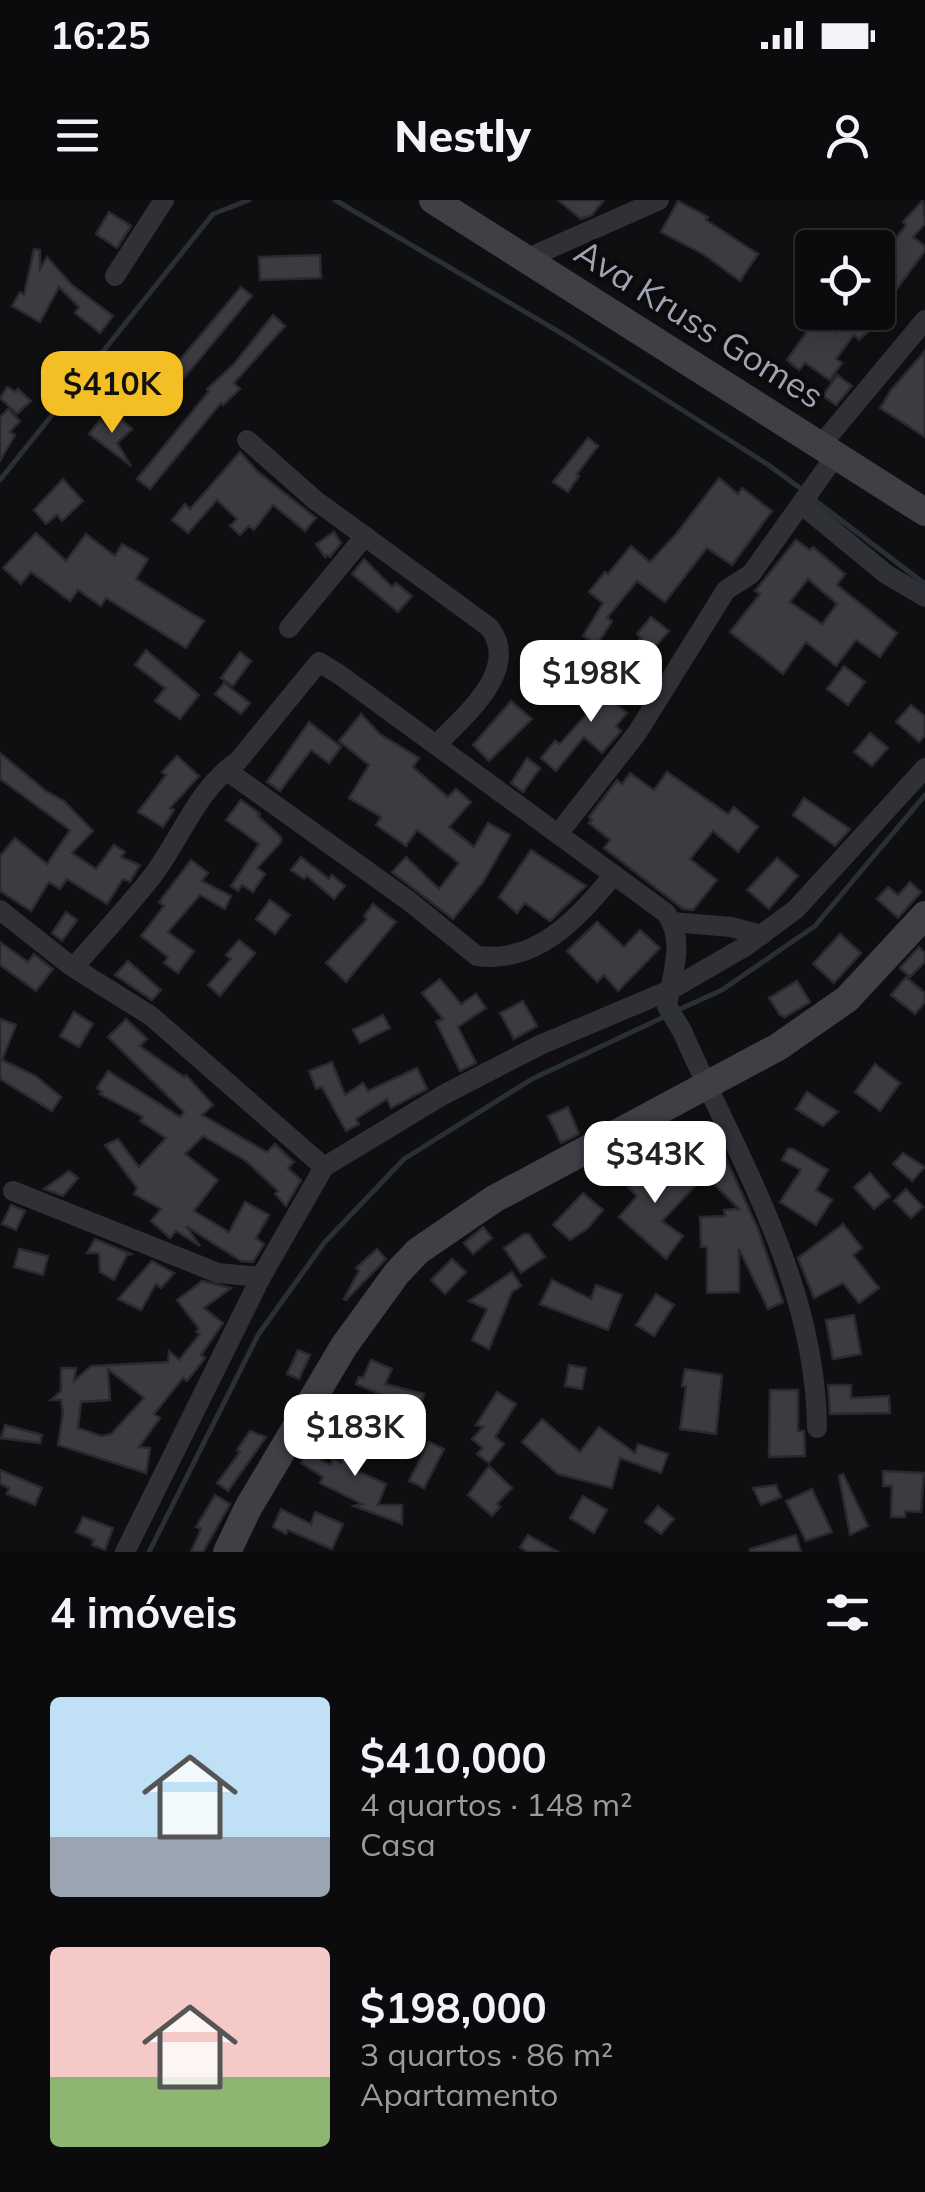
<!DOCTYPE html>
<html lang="pt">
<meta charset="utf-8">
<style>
body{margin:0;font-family:Mulish,sans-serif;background:#19191b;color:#f1f3f6;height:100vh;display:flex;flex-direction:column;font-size:38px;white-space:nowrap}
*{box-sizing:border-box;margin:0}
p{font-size:32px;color:#9a9b9d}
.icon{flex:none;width:55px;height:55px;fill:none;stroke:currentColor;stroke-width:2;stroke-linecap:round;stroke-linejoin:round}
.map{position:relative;height:1352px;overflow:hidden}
.panel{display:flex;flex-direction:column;background:#0b0b0d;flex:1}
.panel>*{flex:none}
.fabs{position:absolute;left:795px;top:30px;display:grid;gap:20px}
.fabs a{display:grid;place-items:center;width:100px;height:100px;border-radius:10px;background:#0b0b0d;box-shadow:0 5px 25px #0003,0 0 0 2px #2b2b2e;font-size:50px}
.price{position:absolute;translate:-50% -85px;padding:0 22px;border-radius:20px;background:#fff;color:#222;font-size:32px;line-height:65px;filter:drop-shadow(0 2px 5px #0008)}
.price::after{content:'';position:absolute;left:50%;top:60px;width:30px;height:22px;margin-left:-15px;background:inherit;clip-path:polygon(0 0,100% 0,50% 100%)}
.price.on{background:#f3bf25;color:#111}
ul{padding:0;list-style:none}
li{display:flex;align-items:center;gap:30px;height:250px;padding:0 50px}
li span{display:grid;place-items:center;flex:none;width:280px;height:200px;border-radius:10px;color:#555}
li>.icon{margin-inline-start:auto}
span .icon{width:120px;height:120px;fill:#fffc;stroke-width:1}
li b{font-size:42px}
h2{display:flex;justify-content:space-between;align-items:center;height:120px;padding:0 50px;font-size:42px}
.status{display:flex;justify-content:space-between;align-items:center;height:70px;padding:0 50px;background:#0b0b0d;direction:ltr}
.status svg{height:28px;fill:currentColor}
header{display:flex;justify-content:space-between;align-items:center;height:130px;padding:0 50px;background:#0b0b0d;font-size:45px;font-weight:800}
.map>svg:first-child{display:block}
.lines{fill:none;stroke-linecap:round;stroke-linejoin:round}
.stream{stroke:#282f36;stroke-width:5}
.building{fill:#3b3c41;stroke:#2a292d;stroke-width:2.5;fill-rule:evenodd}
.street{stroke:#303136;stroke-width:20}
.secondary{stroke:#3e4046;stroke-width:28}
.labels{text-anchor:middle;stroke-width:9;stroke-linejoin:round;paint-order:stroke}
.street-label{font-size:35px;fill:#a0a4b2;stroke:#0b0a0c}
</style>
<div class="status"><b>16:25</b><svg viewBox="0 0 49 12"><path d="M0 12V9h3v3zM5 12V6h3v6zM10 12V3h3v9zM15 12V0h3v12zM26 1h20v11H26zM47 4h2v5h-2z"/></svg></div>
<header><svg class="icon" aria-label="menu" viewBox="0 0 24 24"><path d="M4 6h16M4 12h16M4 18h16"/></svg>Nestly<svg class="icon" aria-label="person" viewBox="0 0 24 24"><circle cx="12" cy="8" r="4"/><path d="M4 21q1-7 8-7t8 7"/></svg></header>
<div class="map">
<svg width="925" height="1352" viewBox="0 0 925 1352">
<rect width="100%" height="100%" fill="#0f0f11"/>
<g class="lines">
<g class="stream">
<path d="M335,0L566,136L767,264L804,291"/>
<path d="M0,280L213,14L249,0"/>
<path d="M812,298L925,384"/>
<path d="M678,810L722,790L815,726L925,595"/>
<path d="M149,1352L258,1135L324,1043L404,959L532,879L668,815"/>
</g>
</g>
<g class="building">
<path d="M558,0H604L592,15L581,19Z"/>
<path d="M923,0L925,24L913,37L925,46V51L893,94L879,84L894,65L878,51L885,41L891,45L906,25L903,22Z"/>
<path d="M678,1L708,17L706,20L758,54L740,81L703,54L661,32Z"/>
<path d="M109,12L131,26L117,48L96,34Z"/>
<path d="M34,49L40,50V69L47,57L72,85L113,116L100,133L75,113L79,107L59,87L40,122L12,106L20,92L24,95Z"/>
<path d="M320,55L321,78L260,80L259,57Z"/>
<path d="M241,87L252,96L169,196L158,186Z"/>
<path d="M850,112L870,130L859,140L854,135L836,159L842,163L830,180L805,163L799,170L787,160L816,118L835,132Z"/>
<path d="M273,115L285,126L234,183L240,189L223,205L221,203L150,289L137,279L209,191L207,189L234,164Z"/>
<path d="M925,151V237L880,208L891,190Z"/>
<path d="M837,175L852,186L836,205L823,196Z"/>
<path d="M7,187L16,192L18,189L31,201L17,214L0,198Z"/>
<path d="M8,209L20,221L10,232L15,235L0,261V217Z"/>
<path d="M120,218L132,229L117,243L131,266L89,234L100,220L110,228Z"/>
<path d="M588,238L598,246L577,274L579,276L568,292L553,282Z"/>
<path d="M240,252L257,271L316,318L305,331L273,305L254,330L249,326L240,335L230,326L237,319L217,300L188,333L172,320L185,304L190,309Z"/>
<path d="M719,278L738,294L742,288L772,311L732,365L707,348L665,402L637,381L607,418L612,421L597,445L583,436L603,403L589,392L605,372L608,374L631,346L650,362L677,333Z"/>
<path d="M63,279L83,301L62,321L57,315L46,324L34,310Z"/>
<path d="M334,332L341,343L330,357L327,355L325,357L316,344Z"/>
<path d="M36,333L66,361L86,334L115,356L122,344L148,359L136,379L204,421L186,448L106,398L101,406L78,390L70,401L31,372L21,384L3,368Z"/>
<path d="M796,340L810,350L813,347L845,374L837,385L897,433L880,457L856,440L836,466L806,442L783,474L730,432L760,394L755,391ZM808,379L837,404L822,424L790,402Z"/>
<path d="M364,359L392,387L396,383L412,396L398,412L352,374Z"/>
<path d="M651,417L669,431L649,454L659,461L642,486L619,470L641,438L637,434Z"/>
<path d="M146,450L199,495L180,519L155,501L165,488L135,465Z"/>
<path d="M240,452L251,461L233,486L221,478Z"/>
<path d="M844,466L865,482L848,505L827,489Z"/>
<path d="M608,468L619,477L605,494L627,513L616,526L621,531L602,553L584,537L556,571L541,558L555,541L560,544L600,499L589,491Z"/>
<path d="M224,483L250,503L241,514L215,494Z"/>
<path d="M511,501L532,519L489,561L473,545Z"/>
<path d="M911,505L925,516V535L919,542L896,522Z"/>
<path d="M361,514L380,534L419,558L413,567L448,597L456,589L471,602L449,627L474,647L488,623L510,635L483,682L453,719L392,672L406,657L439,689L459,663L417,630L406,646L376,625L381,617L349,598L369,565L339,541Z"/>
<path d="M309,522L341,547L329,563L311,550L280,591L267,582Z"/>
<path d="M870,533L888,548L872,566L854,552Z"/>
<path d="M0,553L46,591L64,601L93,631L72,653L96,669L114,645L125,652L121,657L140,665L130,682L123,679L107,704L67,679L60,689L49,682L31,711L0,691V656L15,638L47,664L70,630L0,579Z"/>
<path d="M177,556L199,576L170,608L174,610L163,627L138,612L166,575L162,572Z"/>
<path d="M527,558L540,568L523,592L511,583Z"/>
<path d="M667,572L728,614L734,607L758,627L738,652L713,631L690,659L717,680L693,710L683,709L604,648L610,640L589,623L592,620L589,617L617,580L622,584L630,573L654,590Z"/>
<path d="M804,598L850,629L835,646L793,615Z"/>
<path d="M241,600L260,614L258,616L281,637V642L257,668L265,674L253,692L242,685L238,691L231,686L259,644L226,620Z"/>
<path d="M531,650L586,686L550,721L525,703L517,713L499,697Z"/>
<path d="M301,657L329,679L332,675L345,686L334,699L307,676L304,679L291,670Z"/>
<path d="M777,658L798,676L769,709L747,690Z"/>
<path d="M191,660L208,673L202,681L231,696L225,709L200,695L168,732L194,751L178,773L164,763L168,757L141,736L164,706L159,702Z"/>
<path d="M910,682L921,692L898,718L877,699L888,687L898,695Z"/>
<path d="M270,700L290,715L275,734L256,719Z"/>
<path d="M373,704L396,722L346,782L326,763L367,719L364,716Z"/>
<path d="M66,712L77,720L62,741L52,733Z"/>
<path d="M597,722L624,747L640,730L660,748L618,791L604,775L597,782L567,751Z"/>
<path d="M840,734L861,753L834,783L813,764Z"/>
<path d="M239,740L255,753L220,796L208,785L231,759L226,755Z"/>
<path d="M0,742L28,762L34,754L53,769L36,791L0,765Z"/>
<path d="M919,747L925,753V762L910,777L900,768Z"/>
<path d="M128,761L161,790L152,800L115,775Z"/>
<path d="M906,777L925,793V802L915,814L891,795Z"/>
<path d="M440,779L461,804L476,794L486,808L458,827L476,863L460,871L436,822L443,819L422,793Z"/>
<path d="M797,781L810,802L785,817L780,815L769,798Z"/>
<path d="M523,801L537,826L514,839L500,813Z"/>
<path d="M74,812L93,824L79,847L60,836Z"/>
<path d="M383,815L390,828L360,843L353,830Z"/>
<path d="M0,819L16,825L2,860L36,876L61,897L52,911L0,879Z"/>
<path d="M126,819L147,839L140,846L184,877L186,875L213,905L202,915L267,952L275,944L294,962L288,968L301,980L286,1006L275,994L278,991L246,961L203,936L185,954L218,980L194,1011L229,1032L245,1002L269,1015L256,1038L264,1044L253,1062L241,1061L186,1026L200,1046L176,1031L170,1038L151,1021L161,1009L134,994L137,988L105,945L118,939L139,967L166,938L140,921L143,917L100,894L102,892L97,888L108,871L180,917L184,912L108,837Z"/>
<path d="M332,862L345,895L363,883L368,891L417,868L427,889L391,908L387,899L356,919L359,924L346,931L322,887L316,889L309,871Z"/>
<path d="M875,864L900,883L880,911L855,892Z"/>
<path d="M807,892L838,912L823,926L796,909Z"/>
<path d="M568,907L579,934L561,943L548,916Z"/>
<path d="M788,949H793L828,970L816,990L832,1000L816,1025L780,1002L801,970L782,960Z"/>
<path d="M723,952L758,1029L783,1102L768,1109L739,1049V1092L707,1093V1047H701L700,1017L725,1016L724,1010L739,1009L702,972Z"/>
<path d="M903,953L925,967L912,981L893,964Z"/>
<path d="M622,961L650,988L672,964L696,985L662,1021L683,1036L666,1059L619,1017L637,996L612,971Z"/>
<path d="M69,971L78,978L63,996L44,989Z"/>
<path d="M870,973L890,996L874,1009L854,987Z"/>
<path d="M906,989L923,1007L911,1018L894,1001Z"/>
<path d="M583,993L603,1010L587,1029L570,1040L553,1025Z"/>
<path d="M11,1005L25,1011L16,1030L2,1024Z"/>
<path d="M843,1024L862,1048L853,1055L879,1088L859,1103L843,1083L814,1098L798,1058Z"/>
<path d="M483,1027L492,1038L473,1054L464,1043Z"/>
<path d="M524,1034H529L545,1057L521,1073L504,1048Z"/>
<path d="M95,1039L131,1054L127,1055L114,1080L100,1072L99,1053H87Z"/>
<path d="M19,1049L48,1056L43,1075L14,1067Z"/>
<path d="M377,1049L386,1059L346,1100L344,1099L359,1071L356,1068Z"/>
<path d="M452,1059L466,1072L445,1094L431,1080Z"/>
<path d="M152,1061L174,1073L161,1088L156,1084L141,1110L118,1099Z"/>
<path d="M512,1072L521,1086L512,1092L489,1149L472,1140L487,1109L469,1101Z"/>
<path d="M552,1080L591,1099L596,1085L622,1095L608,1130L540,1104Z"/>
<path d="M202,1081L231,1088L204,1108L223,1123L201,1155L205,1158L187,1181L183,1178L154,1214L160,1218L139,1247L150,1248L146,1273L58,1245L63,1212L61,1200H51L61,1191V1168H76L74,1181L91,1166L168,1162L169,1151L179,1160L200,1134L196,1132L199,1129L177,1100ZM108,1169L144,1198L111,1234L101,1236L78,1228L81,1202L110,1200Z"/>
<path d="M656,1094L674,1105L654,1136L636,1125Z"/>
<path d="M854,1115L861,1154L833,1159L826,1120Z"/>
<path d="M298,1150L310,1155L299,1179L287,1174Z"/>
<path d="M371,1160L392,1169L385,1184L424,1194L419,1212L393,1205L394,1200L356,1184L359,1177L363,1178Z"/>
<path d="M569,1165L586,1168L582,1189L565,1186Z"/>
<path d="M685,1169L722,1175L716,1234L680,1229L686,1187L682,1186Z"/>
<path d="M828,1185H851V1198L889,1196L890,1213L830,1214Z"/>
<path d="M770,1190H798V1231H804L805,1256L769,1257Z"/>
<path d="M497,1192L516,1204L495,1237L504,1244L489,1263L477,1254L483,1248L472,1239L483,1227L476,1225Z"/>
<path d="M542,1219L580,1252L599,1227L635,1253L638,1244L668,1254L661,1273L620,1258L612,1288L558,1274L522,1242Z"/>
<path d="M5,1225L42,1235L40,1243L1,1238Z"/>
<path d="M354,1229L371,1236L357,1271L386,1284L378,1305H402V1324L354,1306L362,1304L320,1283L323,1277L301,1263L308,1252L330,1265L333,1259L341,1263Z"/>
<path d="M250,1231L266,1237L228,1291L217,1283L240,1252L237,1250Z"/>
<path d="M429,1242L444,1249L424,1288L409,1281Z"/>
<path d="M489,1266L512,1288L497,1304L500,1307L492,1316L468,1295Z"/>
<path d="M0,1270L42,1288L35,1305L7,1294L9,1288L0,1284Z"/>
<path d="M883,1271L924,1273L921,1312L905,1311V1317H891L892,1286H883Z"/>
<path d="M843,1274L868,1326L850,1335L839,1276Z"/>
<path d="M776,1285L781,1297L761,1305L753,1288Z"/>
<path d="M812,1289L832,1332L806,1341L786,1301Z"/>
<path d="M215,1295L230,1304L203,1352H191L201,1329L196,1327Z"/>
<path d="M583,1296L607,1310L594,1333L570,1318Z"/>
<path d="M658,1306L674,1319L661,1334L645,1322Z"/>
<path d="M281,1309L311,1324L315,1312L343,1324L332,1349L288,1330L286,1334L273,1327Z"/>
<path d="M83,1317L113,1328L105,1350L92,1345L94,1340L76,1332Z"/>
<path d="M528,1335L558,1352H528L520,1347Z"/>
<path d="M796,1335L801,1352H750V1349Z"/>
</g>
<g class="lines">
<g class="street">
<path d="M526,59L659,0"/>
<path d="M115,76L164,0"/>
<path d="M247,240L315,300L489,427C522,469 464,516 437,544"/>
<path d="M821,245L925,120"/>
<path d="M801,304L886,374L925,397"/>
<path d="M289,428L365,336"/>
<path d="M226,570L409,701L477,756C539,764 578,717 614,675"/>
<path d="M558,634L637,533L726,390L751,374L836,255"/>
<path d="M0,710L71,766L151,816L324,967"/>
<path d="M672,722L731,727L762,735"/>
<path d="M74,767C99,738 126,709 150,679C181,640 195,591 238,561L319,462L340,475L666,713C686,741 672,774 667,806L682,831C739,960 816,1084 817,1228"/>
<path d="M13,991L218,1073L261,1077"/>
<path d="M125,1352L261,1077L324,967L443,895L540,845L670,790L746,746L796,709L925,568"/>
</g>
<g class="secondary">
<path d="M433,0L925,312"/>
<path d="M227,1352L248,1308L344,1146L397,1073L418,1051L494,999L778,847L847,799L925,715"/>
</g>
</g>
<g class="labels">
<g class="street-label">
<text transform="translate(699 124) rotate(32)" y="12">Ava Kruss Gomes</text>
</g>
</g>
</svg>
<div class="fabs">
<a><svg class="icon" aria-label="locate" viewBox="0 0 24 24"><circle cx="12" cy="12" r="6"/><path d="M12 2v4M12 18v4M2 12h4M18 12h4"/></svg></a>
</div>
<b class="price on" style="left:112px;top:236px">$410K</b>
<b class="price" style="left:591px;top:525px">$198K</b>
<b class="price" style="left:655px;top:1006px">$343K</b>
<b class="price" style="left:355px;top:1279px">$183K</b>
</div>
<section class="panel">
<h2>4 imóveis<svg class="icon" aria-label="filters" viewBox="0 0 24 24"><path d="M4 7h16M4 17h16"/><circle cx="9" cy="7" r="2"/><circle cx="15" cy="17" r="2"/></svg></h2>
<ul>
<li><span style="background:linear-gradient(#bfe0f5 70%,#9aa5b1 0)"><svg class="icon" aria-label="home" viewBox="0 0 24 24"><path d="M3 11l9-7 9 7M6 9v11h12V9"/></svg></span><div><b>$410,000</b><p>4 quartos · 148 m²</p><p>Casa</p></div></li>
<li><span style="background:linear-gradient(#f6c9c9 65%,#8fb573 0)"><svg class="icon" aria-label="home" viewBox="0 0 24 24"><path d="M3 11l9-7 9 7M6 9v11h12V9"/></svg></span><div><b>$198,000</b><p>3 quartos · 86 m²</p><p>Apartamento</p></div></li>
</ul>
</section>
